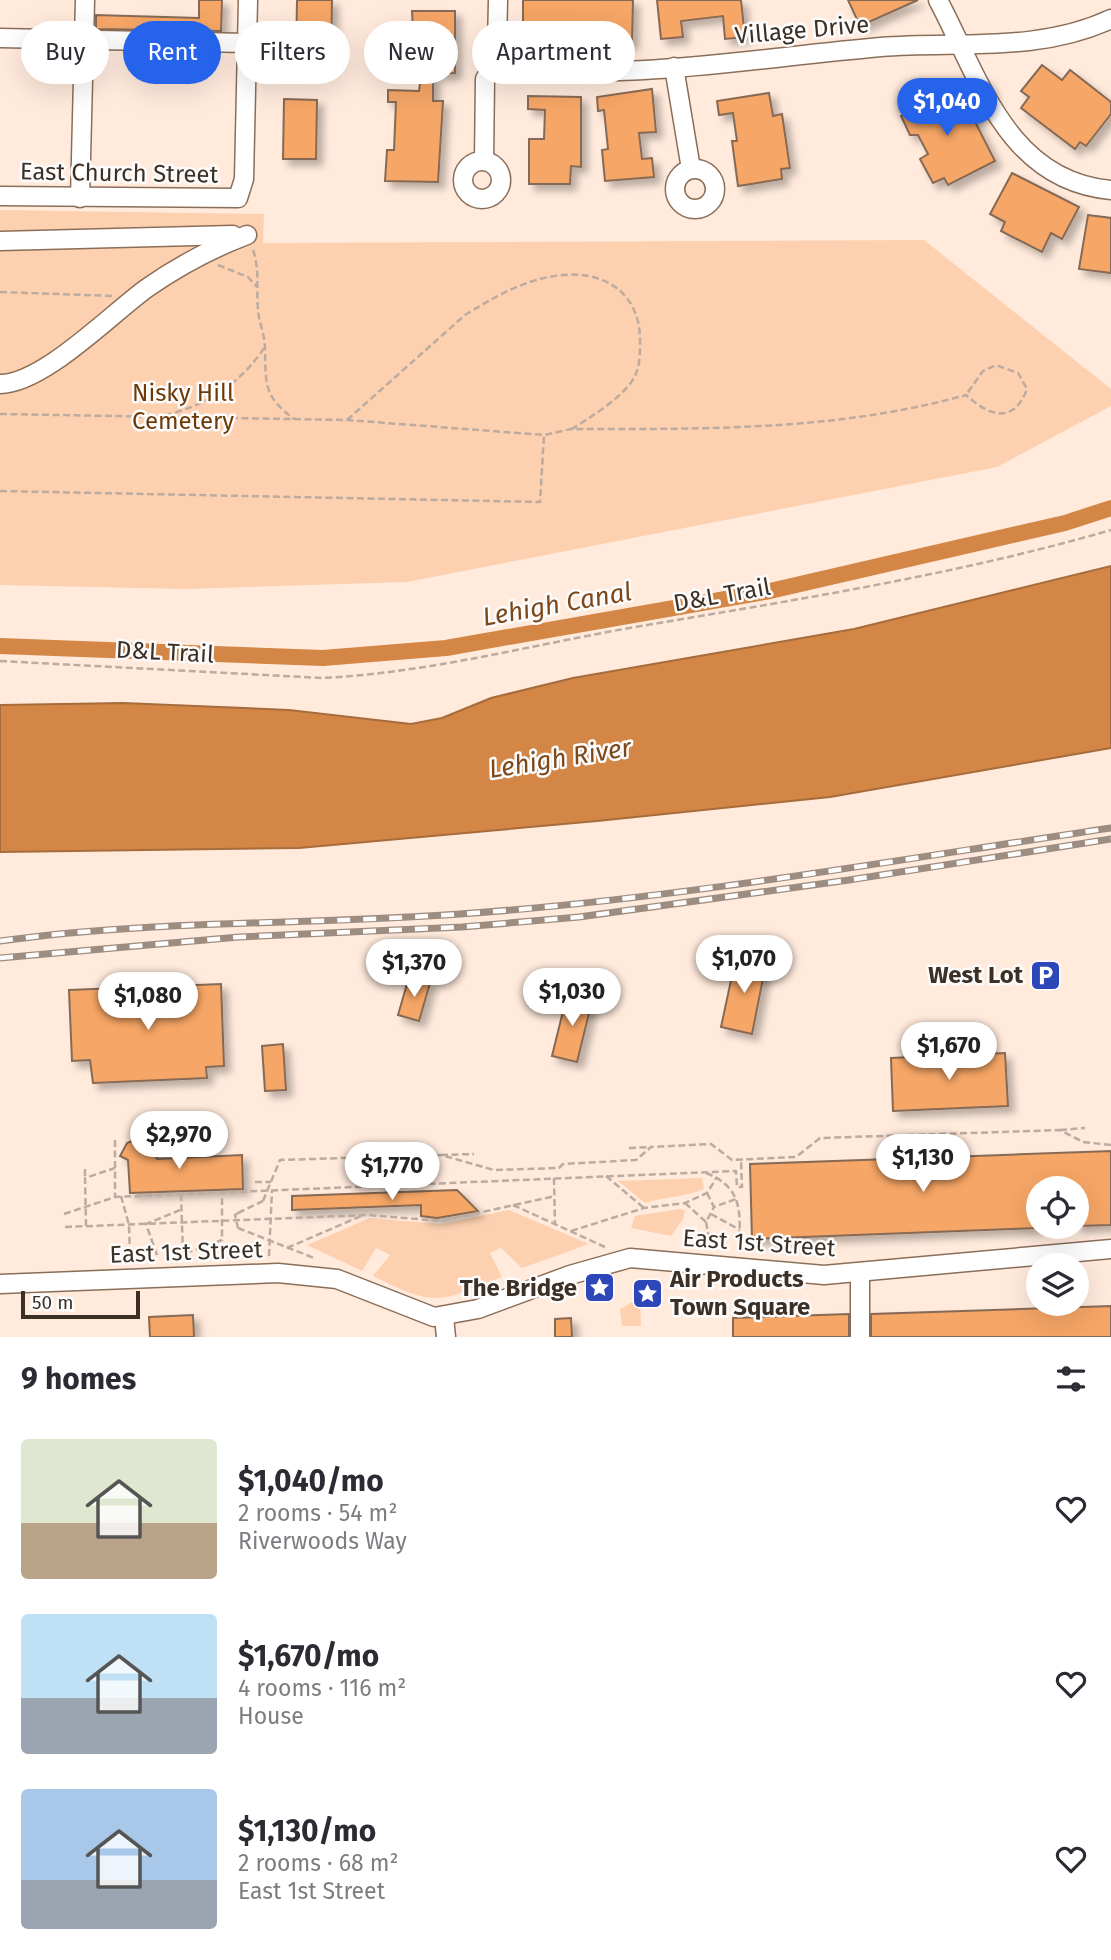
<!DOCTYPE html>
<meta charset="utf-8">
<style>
body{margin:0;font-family:"Fira Sans",sans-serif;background:#f2f2f3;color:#2b2b33;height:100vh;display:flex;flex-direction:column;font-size:26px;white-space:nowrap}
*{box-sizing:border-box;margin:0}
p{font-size:23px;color:#7c7c81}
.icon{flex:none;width:38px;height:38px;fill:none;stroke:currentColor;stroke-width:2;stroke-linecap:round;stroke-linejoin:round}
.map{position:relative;height:1337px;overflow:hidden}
.details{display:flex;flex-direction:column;background:#fff;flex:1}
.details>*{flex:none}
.guide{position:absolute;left:21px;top:21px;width:700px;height:63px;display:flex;gap:14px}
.tools{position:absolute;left:1026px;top:1176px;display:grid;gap:14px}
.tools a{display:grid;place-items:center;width:63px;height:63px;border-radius:50%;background:#fff;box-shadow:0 7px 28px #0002;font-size:35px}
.scale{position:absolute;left:21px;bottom:18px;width:119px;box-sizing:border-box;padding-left:7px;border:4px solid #3c3026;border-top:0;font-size:19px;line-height:24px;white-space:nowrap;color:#3c3026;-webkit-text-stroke:5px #fcfcfc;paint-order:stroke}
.price{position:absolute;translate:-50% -60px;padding:0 16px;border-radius:24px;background:#fff;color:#222;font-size:23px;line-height:46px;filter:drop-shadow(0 2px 4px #0008)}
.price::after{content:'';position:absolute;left:50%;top:42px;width:21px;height:16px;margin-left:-10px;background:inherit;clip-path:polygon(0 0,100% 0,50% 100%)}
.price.active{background:#2563eb;color:#fff}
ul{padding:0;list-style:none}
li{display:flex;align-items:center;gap:21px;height:175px;padding:0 21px}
li span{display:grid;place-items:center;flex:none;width:196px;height:140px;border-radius:7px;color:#555}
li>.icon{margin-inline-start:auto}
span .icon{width:84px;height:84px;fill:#fffc;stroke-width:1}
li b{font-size:30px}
h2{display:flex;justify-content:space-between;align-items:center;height:84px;padding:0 21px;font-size:30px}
.tag{padding:0 24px;border-radius:32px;background:#fff;box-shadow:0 7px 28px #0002;font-size:24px;line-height:63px}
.tag.active{background:#2563eb;color:#fff}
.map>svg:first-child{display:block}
.green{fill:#fdd1b0}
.water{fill:#d38645;stroke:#a66c3c;stroke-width:2}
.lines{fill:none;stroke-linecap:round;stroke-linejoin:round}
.canal{stroke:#d38645;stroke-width:16}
.building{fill:#f6a666;stroke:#876a54;stroke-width:2;filter:url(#shadow)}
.minor-casing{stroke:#8b6e58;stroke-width:21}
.path{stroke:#bdab9f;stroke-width:2.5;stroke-dasharray:7 3.5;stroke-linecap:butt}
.minor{stroke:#fff;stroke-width:18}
.rail-casing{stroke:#9d8d81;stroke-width:7}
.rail{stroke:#fcfcfc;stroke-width:4.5;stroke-dasharray:13;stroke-linecap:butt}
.path-bridge{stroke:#bdab9f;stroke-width:2.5;stroke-dasharray:7 3.5;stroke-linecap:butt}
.labels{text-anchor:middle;stroke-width:5;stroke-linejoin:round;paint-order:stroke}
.street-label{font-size:24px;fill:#3c3026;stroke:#fcfcfc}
.park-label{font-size:24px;fill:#6d3a07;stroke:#fcfcfc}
.poi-label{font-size:24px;font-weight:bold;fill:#3c3026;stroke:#fcfcfc;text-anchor:end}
.water-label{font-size:26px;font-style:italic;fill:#7c481a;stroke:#fcfcfc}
</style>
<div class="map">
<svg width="1111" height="1337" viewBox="0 0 1111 1337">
<defs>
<filter id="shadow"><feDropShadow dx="6" dy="6" stdDeviation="3.5" flood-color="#0004"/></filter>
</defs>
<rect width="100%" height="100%" fill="#ffeadc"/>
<g class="green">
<path d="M0,210L264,214L263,243L924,240L1111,389V406L997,467L407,582L186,589L0,585Z"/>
<path d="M702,1178L704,1189C682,1198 666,1196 645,1203L618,1181Z"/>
<path d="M680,1209L685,1211L683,1219L671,1236L631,1228L635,1216Z"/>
<path d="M509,1210L589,1244L522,1268L501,1248L490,1253L502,1277C440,1302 436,1308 373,1276L390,1255L376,1248L362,1271L307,1245L370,1218L441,1224Z"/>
<path d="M640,1298L641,1326H622L620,1309Z"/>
</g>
<path class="water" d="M1111,566V748L830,797L597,821L299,848L0,852V705L123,703L289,710L411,724L442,718L491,698L573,678L854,629Z"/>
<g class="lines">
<path class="canal" d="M0,646L323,658L446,648L770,591L1065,523L1111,508"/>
</g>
<g class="building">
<path d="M199,0H222L221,31L96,29V15L199,18Z"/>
<path d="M297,0H332L331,61H296Z"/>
<path d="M523,0H633L632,43H610V33L562,32L561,47H542V31L523,30Z"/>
<path d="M657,0H741L745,37L725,39L723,16L681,21L683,37L661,39Z"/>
<path d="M848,0H918L860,26Z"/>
<path d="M412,11H455V73L433,74V101H443L438,182L385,181L387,150H394L396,102H388V90L419,91L423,61L402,62L400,50L414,48Z"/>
<path d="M1042,65L1062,80L1070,70L1111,102V114L1086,146L1080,142L1075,149L1021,108L1029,97L1021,91Z"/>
<path d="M937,86L953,116L968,108L995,161L948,185L944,178L933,183L920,159L928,154L918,135H910L901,116L917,108L912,99Z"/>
<path d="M652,89L656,132L639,133L642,159L652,158L654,177L605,181L602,150L608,149L604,110L598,111L597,97Z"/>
<path d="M769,93L773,116L782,114L790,168L781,169L782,179L738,186L732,141H737L733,113L719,115L717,101Z"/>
<path d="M528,96L581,97V167L571,166L570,184H529V139H544L545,110L528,109Z"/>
<path d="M284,99L317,100L316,159H283Z"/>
<path d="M1012,173L1079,207L1062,239L1051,233L1042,252L1001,231L1005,222L990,214Z"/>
<path d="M1088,215L1111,218V273L1079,269Z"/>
<path d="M736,957L766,963L752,1034L721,1027Z"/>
<path d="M409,977L430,983L419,1021L398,1015Z"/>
<path d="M221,984L224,1066L206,1067L207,1078L93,1083L90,1060L72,1061L69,990Z"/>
<path d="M567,995L592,1001L577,1062L552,1056Z"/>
<path d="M283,1044L286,1090L265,1091L262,1046Z"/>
<path d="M1005,1053L1008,1106L893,1111L891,1058Z"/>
<path d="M149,1134L157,1159L242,1155L243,1189L130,1193L128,1160L120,1156L127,1143Z"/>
<path d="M1111,1151V1225L1076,1226V1188H1038V1228L752,1239L750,1164Z"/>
<path d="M457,1190L478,1211L437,1218L421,1216V1205L292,1210V1196Z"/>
<path d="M1111,1306V1337H871V1314Z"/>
<path d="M849,1314V1337H733V1318Z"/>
<path d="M193,1315L194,1337H150L149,1317Z"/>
<path d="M571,1318L572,1337H555V1319Z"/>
</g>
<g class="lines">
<defs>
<g id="minor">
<path d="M938,0C979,77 1007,181 1111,190"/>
<path d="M0,38L247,43"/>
<path d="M493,66C622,83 753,58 881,47C959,41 1038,53 1111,19"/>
<path d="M674,67L691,169"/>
<path d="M484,161L485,79L493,66L497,46L498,0"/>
<circle cx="482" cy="180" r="19"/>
<circle cx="695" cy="189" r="20"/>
<path d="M0,196L238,198L244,179L248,0"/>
<path d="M80,198L85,0"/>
<path d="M0,241L233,235"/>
<path d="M0,384C43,384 111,314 147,288C180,265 210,249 247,235"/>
<path d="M860,1272V1337"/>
<path d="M0,1284L278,1273L337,1279L434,1317L478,1309L570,1275L630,1258L824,1275L1111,1249"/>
<path d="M444,1317L446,1337"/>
</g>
</defs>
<use href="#minor" class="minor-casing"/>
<g class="path">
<path d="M253,250C260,270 256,289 258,310C259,323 265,335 265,348C266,384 263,396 294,419"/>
<path d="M218,265L248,277L257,287"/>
<path d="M0,292L112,296"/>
<path d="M0,414L347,420L544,435L571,429C705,429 837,431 966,395C990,417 1014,424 1027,389L1018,373L996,365L983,371L966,395"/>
<path d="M165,415C206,406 241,383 264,348"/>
<path d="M347,420L465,315C496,296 527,278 563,275C608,271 641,296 640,342C640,354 640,367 634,378C621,399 592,416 572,429"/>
<path d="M0,491L540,502L544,435"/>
<path d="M0,661L322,678C425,673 523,647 624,629C788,601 952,576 1111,530"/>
<path d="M1060,1130L1085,1128"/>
<path d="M115,1140V1197"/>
<path d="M629,1148L651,1147"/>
<path d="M441,1155L474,1154"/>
<path d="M85,1169V1178"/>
<path d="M706,1173C745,1188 740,1216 739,1252"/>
<path d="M606,1176L644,1208"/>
<path d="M554,1178L555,1224"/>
<path d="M255,1182H271"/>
<path d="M707,1193L714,1207L736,1199"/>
<path d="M181,1194L183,1254L222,1240V1192"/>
<path d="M121,1196L129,1225L130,1256"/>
<path d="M685,1203L706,1222L714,1207"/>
<path d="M513,1205L605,1247"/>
<path d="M238,1213L263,1201"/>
<path d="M64,1214L115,1197L736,1171L737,1187H742L741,1160"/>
<path d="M711,1214L740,1230"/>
<path d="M706,1222L711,1249"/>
<path d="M86,1226L85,1178L115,1168"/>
<path d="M65,1227L368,1215L441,1221L555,1196"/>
<path d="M238,1228L314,1258"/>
<path d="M571,1231L644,1208L685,1203L707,1193L717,1177"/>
<path d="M287,1248L361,1216"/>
<path d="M157,1255L146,1224L180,1210"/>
<path d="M269,1256L272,1190"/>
</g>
<use href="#minor" class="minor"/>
<defs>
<g id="rail">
<path d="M0,941C152,920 307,925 460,914C678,899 895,860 1111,828"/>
<path d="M0,958L239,937L462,927L579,917L849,880L1111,839"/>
</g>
</defs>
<use href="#rail" class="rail-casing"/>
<use href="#rail" class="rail"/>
<g class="path-bridge">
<path d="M263,1201L280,1160L441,1155L494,1170L559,1168L563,1164L636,1160L651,1147L711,1144L732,1160L796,1157L820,1138L1060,1130L1083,1142L1111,1145"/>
<path d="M238,1213L235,1215L238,1228"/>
</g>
</g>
<defs>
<symbol id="parking-square" viewBox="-11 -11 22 22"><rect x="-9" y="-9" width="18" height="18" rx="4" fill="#2e47b8" stroke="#fcfcfc"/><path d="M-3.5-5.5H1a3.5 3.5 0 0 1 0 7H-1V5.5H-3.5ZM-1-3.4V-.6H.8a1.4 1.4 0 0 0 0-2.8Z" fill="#fff"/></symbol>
<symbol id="sight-square" viewBox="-11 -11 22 22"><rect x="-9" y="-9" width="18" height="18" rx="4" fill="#2e47b8" stroke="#fcfcfc"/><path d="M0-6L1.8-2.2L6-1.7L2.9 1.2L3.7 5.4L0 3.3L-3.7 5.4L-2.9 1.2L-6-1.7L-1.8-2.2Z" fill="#fff"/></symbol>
</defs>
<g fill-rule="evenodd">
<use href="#parking-square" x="1028" y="958" width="35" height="35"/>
<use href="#sight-square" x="582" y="1270" width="35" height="35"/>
<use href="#sight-square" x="630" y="1276" width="35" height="35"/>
</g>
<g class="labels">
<g class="street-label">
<text transform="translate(802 30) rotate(-5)" y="8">Village Drive</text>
<text transform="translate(119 173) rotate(1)" y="8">East Church Street</text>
<text transform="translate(722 595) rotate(-10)" y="8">D&amp;L Trail</text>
<text transform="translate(165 652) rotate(3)" y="8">D&amp;L Trail</text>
<text transform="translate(759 1243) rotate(4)" y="8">East 1st Street</text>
<text transform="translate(186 1252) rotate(-2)" y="8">East 1st Street</text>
</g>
<g class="park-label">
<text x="183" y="401">Nisky Hill<tspan x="183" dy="28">Cemetery</tspan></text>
</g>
<g class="poi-label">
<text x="1023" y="983">West Lot</text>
<text x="670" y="1287" text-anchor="start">Air Products<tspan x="670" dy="28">Town Square</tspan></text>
<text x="577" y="1296">The Bridge</text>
</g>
<g class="water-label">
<text transform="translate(557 604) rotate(-10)" y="9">Lehigh Canal</text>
<text transform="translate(560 758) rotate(-9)" y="9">Lehigh River</text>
</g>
</g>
</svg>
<div class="tools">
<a><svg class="icon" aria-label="locate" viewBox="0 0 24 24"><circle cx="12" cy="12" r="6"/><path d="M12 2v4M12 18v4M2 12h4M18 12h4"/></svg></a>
<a><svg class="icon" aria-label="layers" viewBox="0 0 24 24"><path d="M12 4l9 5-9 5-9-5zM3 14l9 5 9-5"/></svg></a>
</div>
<div class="scale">50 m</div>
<b class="price active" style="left:947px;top:138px">$1,040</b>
<b class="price" style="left:744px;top:995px">$1,070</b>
<b class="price" style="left:414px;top:999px">$1,370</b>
<b class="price" style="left:572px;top:1028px">$1,030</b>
<b class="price" style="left:148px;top:1032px">$1,080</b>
<b class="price" style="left:949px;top:1082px">$1,670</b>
<b class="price" style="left:179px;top:1171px">$2,970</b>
<b class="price" style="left:923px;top:1194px">$1,130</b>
<b class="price" style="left:392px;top:1202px">$1,770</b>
<div class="guide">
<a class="tag">Buy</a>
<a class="tag active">Rent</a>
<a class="tag">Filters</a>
<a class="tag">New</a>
<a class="tag">Apartment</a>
</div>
</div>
<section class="details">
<h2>9 homes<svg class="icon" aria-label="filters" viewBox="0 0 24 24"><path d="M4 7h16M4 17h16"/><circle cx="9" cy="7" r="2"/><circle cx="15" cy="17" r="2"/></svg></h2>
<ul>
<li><span style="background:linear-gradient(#dfe7d0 60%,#b9a48a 0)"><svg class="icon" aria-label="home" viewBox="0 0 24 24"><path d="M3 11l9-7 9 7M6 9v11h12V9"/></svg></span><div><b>$1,040/mo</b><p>2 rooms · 54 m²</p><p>Riverwoods Way</p></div><svg class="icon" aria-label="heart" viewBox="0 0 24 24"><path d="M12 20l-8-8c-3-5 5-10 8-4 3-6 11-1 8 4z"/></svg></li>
<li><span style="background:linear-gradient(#bfe0f5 60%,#9aa5b1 0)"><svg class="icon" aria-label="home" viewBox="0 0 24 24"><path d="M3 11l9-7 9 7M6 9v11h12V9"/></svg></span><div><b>$1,670/mo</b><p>4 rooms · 116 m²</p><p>House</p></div><svg class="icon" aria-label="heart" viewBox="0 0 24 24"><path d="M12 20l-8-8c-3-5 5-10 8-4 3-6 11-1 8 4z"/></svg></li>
<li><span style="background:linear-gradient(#a9c7e8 65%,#9aa5b1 0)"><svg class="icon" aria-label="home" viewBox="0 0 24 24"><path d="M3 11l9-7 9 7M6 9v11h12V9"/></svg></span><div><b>$1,130/mo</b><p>2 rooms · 68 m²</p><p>East 1st Street</p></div><svg class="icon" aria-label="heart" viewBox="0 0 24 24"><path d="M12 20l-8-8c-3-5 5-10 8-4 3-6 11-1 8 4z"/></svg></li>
</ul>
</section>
